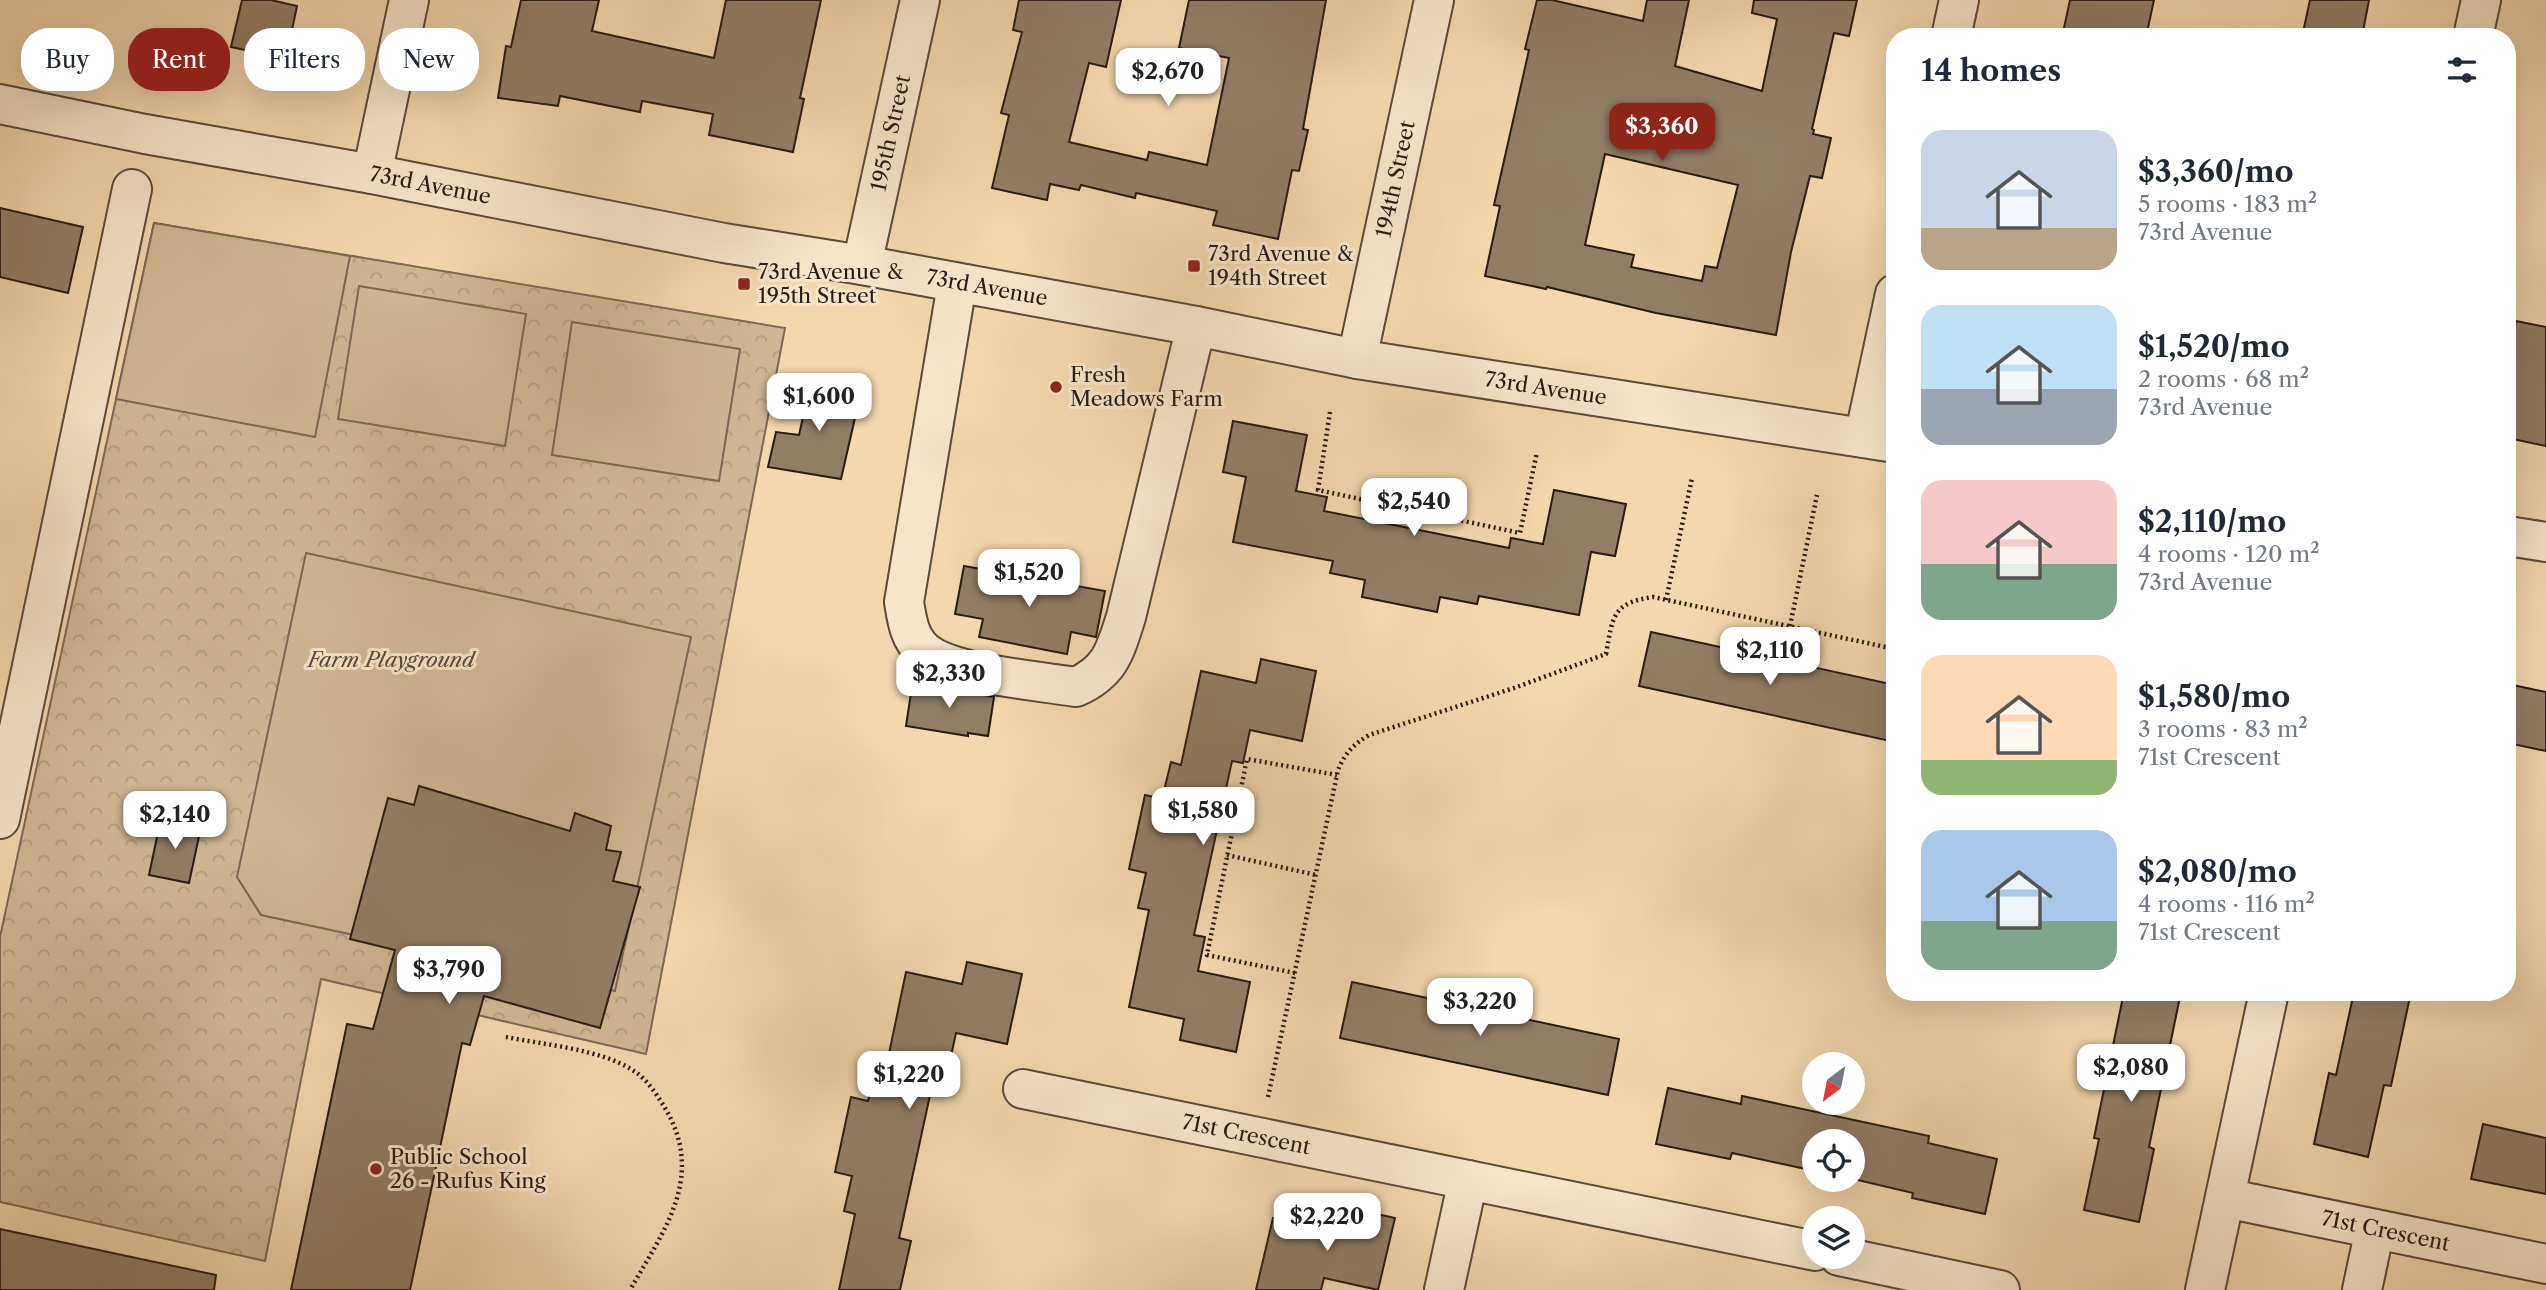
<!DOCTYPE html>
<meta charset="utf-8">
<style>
body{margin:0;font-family:"Libre Caslon Text",serif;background:#f2f2f3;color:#1f2937;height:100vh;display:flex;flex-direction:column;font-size:26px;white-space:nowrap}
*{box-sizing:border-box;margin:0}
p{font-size:23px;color:#747a83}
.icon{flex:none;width:38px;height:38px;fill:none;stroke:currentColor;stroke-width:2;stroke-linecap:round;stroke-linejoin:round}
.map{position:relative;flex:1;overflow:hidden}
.side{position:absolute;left:1886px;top:28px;width:630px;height:973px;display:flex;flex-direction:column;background:#fff;border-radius:28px;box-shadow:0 7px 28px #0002}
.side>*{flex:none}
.hud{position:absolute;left:21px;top:28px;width:665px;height:63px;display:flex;gap:14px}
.needle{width:46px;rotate:212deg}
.buttons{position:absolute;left:1802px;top:1052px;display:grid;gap:14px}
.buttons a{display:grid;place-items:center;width:63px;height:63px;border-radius:50%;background:#fff;box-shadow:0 7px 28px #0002;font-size:35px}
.price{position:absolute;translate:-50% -60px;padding:0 16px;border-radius:14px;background:#fff;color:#222;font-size:23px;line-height:46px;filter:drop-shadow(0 2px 4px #0008)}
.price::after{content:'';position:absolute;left:50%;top:42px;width:21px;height:16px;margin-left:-10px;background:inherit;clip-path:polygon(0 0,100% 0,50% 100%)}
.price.active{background:#8f2418;color:#fff}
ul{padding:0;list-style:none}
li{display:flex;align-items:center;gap:21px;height:175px;padding:0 35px}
li span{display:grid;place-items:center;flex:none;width:196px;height:140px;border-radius:21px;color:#555}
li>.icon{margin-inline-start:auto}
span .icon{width:84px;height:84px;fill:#fffc;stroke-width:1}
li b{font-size:30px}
h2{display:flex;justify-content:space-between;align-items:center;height:84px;padding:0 35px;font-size:30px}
.pill{padding:0 24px;border-radius:28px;background:#fff;box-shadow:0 7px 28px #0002;font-size:24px;line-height:63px}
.pill.active{background:#8f2418;color:#fff}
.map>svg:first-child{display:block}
.park{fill:url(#park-crowns);stroke:#7c6a56;stroke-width:2}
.pitch{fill:#d0b794;stroke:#7c6a56;stroke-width:2}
.building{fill:#927d65;stroke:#281c17;stroke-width:2;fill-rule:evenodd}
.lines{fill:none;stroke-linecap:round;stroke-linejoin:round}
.minor-casing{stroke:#5b4b3c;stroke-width:42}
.path{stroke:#281c17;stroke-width:4.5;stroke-dasharray:2 3.5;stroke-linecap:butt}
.minor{stroke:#f7e5ca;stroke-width:38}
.poi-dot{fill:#8f2418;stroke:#f7e5ca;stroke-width:2.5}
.labels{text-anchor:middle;stroke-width:6;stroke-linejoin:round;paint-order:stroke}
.street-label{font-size:21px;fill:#281c17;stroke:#f7e5ca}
.poi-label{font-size:21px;fill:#281c17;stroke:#f7e5ca;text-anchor:start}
.park-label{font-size:21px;font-style:italic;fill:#5a4a3c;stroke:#f7e5ca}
</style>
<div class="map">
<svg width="2546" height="1290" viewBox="0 0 2546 1290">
<defs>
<pattern id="park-crowns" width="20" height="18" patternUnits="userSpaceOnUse" patternTransform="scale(1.75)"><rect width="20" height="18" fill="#d0b794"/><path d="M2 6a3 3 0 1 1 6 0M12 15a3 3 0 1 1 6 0" fill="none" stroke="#b39d7f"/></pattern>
</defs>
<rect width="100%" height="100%" fill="#f3d7ad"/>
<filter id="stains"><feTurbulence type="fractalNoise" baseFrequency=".00286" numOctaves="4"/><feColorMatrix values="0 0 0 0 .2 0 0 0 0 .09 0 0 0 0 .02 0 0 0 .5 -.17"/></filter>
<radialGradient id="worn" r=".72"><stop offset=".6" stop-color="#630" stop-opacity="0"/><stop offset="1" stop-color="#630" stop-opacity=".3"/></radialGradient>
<path class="park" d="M154,223L785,328L646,1054L321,979L265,1261L0,1202V937Z"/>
<g class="pitch">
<path d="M154,223L350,256L315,437L116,399Z"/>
<path d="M359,286L526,314L505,446L338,419Z"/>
<path d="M572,322L740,349L719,481L552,455Z"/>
<path d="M306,553L691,637L615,991L261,915L237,877Z"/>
</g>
<g class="building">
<path d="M242,0H271L297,6L286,59L231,47Z"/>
<path d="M521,0H599L592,31L714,58L726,0H821L800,98L804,99L793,152L709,135L713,114L642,101L640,112L560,96L558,106L498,98L506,46L511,47Z"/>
<path d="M1019,0H1121L1106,67L1089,63L1069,142L1147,160L1149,152L1207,165L1229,58L1179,48L1189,0H1326L1303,129L1308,130L1299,171L1292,170L1278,239L1213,225L1217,211L1136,193L1135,198L1081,185L1079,190L1050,184L1047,200L992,188L1009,115L1001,113L1022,32L1013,30Z"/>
<path d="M1537,0H1552L1643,21L1647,0H1689L1675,66L1762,91L1777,19L1752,13L1754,0H1857L1849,36L1834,33L1812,129L1814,130L1813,134L1831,138L1822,178L1810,176L1791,252L1776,335L1656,313L1547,287L1546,289L1485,276L1500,206L1494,205L1529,50L1525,49ZM1605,154L1738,185L1717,268L1705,266L1702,281L1631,267L1634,255L1585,245Z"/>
<path d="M2070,0H2154L2146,37H2062Z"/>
<path d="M2310,0H2369L2362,37H2302Z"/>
<path d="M0,208L83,227L68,293L0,277Z"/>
<path d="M2516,321L2546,327V446L2508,438V361Z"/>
<path d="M812,377L850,385L848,394L860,396L841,479L768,467L776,432L799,435Z"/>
<path d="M1233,421L1307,435L1296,491L1327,497L1324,511L1509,548L1511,538L1543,544L1554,490L1626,504L1615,556L1591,552L1579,615L1479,596L1477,604L1440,597L1437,612L1362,597L1365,580L1330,573L1333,561L1233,542L1246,477L1223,472Z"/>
<path d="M964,566L1105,591L1096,637L1071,632L1067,654L979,637L983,619L955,614Z"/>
<path d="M1651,632L1895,685V742L1639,686Z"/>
<path d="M1261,659L1316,671L1302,741L1250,730L1243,763L1232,761L1194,935L1205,937L1198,971L1250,982L1236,1052L1180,1040L1184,1019L1129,1007L1149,910L1138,908L1146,873L1129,869L1145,795L1162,799L1171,762L1181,765L1201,671L1256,683Z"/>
<path d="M913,680L994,697L988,736L968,733V736L906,726Z"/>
<path d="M2508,684L2546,692V751L2508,743Z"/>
<path d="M419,786L570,831L575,813L611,826L606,850L621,852L613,881L640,887L600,1028L484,996L470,1045L462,1043L410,1290H291L347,1024L373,1029L395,950L350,939L388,798L414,805Z"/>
<path d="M161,818L201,827L189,883L149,875Z"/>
<path d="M967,962L1022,974L1007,1044L956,1033L949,1065L937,1063L899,1238L911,1241L900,1290H839L855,1214L844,1211L852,1176L835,1172L851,1097L868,1101L876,1065L886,1068L906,972L962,984Z"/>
<path d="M1352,982L1619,1039L1608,1095L1340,1038Z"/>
<path d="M2124,992H2181L2149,1147L2154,1149L2139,1222L2084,1210L2099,1139L2094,1138Z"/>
<path d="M2354,992H2411L2391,1086L2384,1085L2368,1157L2314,1144L2329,1073L2336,1075Z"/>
<path d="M1668,1088L1741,1104L1742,1096L1929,1136L1928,1143L1997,1159L1985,1214L1912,1198L1913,1193L1853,1179V1141H1815V1171L1732,1153L1730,1159L1656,1144Z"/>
<path d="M2483,1124L2546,1138V1194L2471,1179Z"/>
<path d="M1341,1206L1395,1218L1378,1290L1324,1278L1321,1290H1256L1273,1218L1335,1232Z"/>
<path d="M0,1229L216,1275L214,1290H0Z"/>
</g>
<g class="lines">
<defs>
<g id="minor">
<path d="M1951,37L1959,0"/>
<path d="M2473,37L2481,0"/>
<path id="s1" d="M0,104L145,134L372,174L724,243L862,265L1196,326L1357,359L1895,443"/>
<path d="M372,174L409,0"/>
<path id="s2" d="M862,265L920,0"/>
<path d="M957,284L904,602C907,620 909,638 924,651C950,674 1039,681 1076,687C1111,671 1115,651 1126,617L1196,326"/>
<path id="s3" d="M1357,359L1434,0"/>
<path d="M1864,438L1895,294"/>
<path d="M2508,536L2546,542"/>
<path d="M0,819L132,189"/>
<path id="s4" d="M1023,1089L1815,1251"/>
<path id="s5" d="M2225,1198L2546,1264"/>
<path d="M1839,1256L2000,1290"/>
<path d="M1444,1290L1468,1180"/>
<path d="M2205,1290L2269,992"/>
<path d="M2362,1290L2375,1229"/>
</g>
</defs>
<use href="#minor" class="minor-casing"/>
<g class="path">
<path d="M1330,412L1318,490L1520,533L1537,452"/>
<path d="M1666,600L1692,478"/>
<path d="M1790,626L1817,495"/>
<path d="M1227,855L1316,875"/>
<path d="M1295,973L1207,955L1247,759L1337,775"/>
<path d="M506,1037C545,1045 601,1049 634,1071C647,1079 657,1095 665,1108C706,1177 664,1230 630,1290"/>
<path d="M1268,1097L1338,770C1345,753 1353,745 1369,735L1514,688L1606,654C1613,616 1612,603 1653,597L1895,649"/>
</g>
<use href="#minor" class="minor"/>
</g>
<g class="poi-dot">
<rect x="1187" y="259" width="14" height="14" rx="3.5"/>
<rect x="737" y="277" width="14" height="14" rx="3.5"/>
<circle cx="1056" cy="387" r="7"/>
<circle cx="376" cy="1169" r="7"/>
</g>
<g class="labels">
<g class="street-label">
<text dy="7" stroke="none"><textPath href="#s2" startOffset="135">195th Street</textPath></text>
<text dy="7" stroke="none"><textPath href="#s3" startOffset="184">194th Street</textPath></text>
<text dy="7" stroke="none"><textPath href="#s1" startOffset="438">73rd Avenue</textPath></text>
<text dy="7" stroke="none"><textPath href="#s1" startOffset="1004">73rd Avenue</textPath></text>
<text dy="7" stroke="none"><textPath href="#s1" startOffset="1572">73rd Avenue</textPath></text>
<text dy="7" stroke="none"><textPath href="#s4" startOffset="228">71st Crescent</textPath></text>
<text dy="7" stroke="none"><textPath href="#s5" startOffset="164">71st Crescent</textPath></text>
</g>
<g class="poi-label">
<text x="1208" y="261">73rd Avenue &amp;<tspan x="1208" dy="24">194th Street</tspan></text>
<text x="758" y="279">73rd Avenue &amp;<tspan x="758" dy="24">195th Street</tspan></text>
<text x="1070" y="382">Fresh<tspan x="1070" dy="24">Meadows Farm</tspan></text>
<text x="390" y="1164">Public School<tspan x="390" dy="24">26 - Rufus King</tspan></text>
</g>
<g class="park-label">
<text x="391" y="667">Farm Playground</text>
</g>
</g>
<rect width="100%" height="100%" filter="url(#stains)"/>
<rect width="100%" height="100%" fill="url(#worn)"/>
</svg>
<div class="buttons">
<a><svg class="needle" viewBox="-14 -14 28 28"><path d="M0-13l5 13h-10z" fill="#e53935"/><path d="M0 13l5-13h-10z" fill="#747a83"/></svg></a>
<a><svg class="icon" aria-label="locate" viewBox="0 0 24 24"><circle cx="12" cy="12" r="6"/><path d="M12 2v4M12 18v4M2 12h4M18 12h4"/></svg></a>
<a><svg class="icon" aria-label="layers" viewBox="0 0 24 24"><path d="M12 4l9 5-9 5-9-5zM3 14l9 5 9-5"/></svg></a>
</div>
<b class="price" style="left:1168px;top:108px">$2,670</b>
<b class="price active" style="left:1662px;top:163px">$3,360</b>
<b class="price" style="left:819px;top:433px">$1,600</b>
<b class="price" style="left:1414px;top:538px">$2,540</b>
<b class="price" style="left:1029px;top:609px">$1,520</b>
<b class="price" style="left:1770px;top:687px">$2,110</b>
<b class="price" style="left:949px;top:710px">$2,330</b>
<b class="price" style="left:1203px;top:847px">$1,580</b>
<b class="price" style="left:175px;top:851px">$2,140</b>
<b class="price" style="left:449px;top:1006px">$3,790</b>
<b class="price" style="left:1480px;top:1038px">$3,220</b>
<b class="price" style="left:2131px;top:1104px">$2,080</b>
<b class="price" style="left:909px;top:1111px">$1,220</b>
<b class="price" style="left:1327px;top:1253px">$2,220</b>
<div class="hud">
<a class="pill">Buy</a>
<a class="pill active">Rent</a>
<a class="pill">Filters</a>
<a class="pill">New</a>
</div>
<section class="side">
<h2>14 homes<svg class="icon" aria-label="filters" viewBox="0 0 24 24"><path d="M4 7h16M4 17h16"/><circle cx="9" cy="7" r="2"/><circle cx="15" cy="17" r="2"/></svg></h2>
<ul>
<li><span style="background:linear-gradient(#c9d6e8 70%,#b9a48a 0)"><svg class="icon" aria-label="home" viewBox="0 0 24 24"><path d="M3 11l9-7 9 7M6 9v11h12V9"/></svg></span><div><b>$3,360/mo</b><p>5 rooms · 183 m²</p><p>73rd Avenue</p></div></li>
<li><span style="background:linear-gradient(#bfe0f5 60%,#9aa5b1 0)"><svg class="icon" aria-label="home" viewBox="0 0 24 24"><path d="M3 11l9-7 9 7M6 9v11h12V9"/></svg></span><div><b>$1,520/mo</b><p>2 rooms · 68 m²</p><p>73rd Avenue</p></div></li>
<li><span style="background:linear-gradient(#f6c9c9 60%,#7fa58c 0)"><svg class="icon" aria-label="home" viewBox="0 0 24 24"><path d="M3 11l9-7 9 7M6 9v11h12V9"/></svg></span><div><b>$2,110/mo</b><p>4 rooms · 120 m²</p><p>73rd Avenue</p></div></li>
<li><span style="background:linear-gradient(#ffd9b3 75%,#8fb573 0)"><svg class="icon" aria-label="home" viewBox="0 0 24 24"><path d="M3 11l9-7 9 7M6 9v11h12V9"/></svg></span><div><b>$1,580/mo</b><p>3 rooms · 83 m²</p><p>71st Crescent</p></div></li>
<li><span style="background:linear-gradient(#a9c7e8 65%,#7fa58c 0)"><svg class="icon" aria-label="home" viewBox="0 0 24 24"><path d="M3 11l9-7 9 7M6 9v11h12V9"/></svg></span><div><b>$2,080/mo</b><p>4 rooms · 116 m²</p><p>71st Crescent</p></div></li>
</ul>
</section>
</div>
